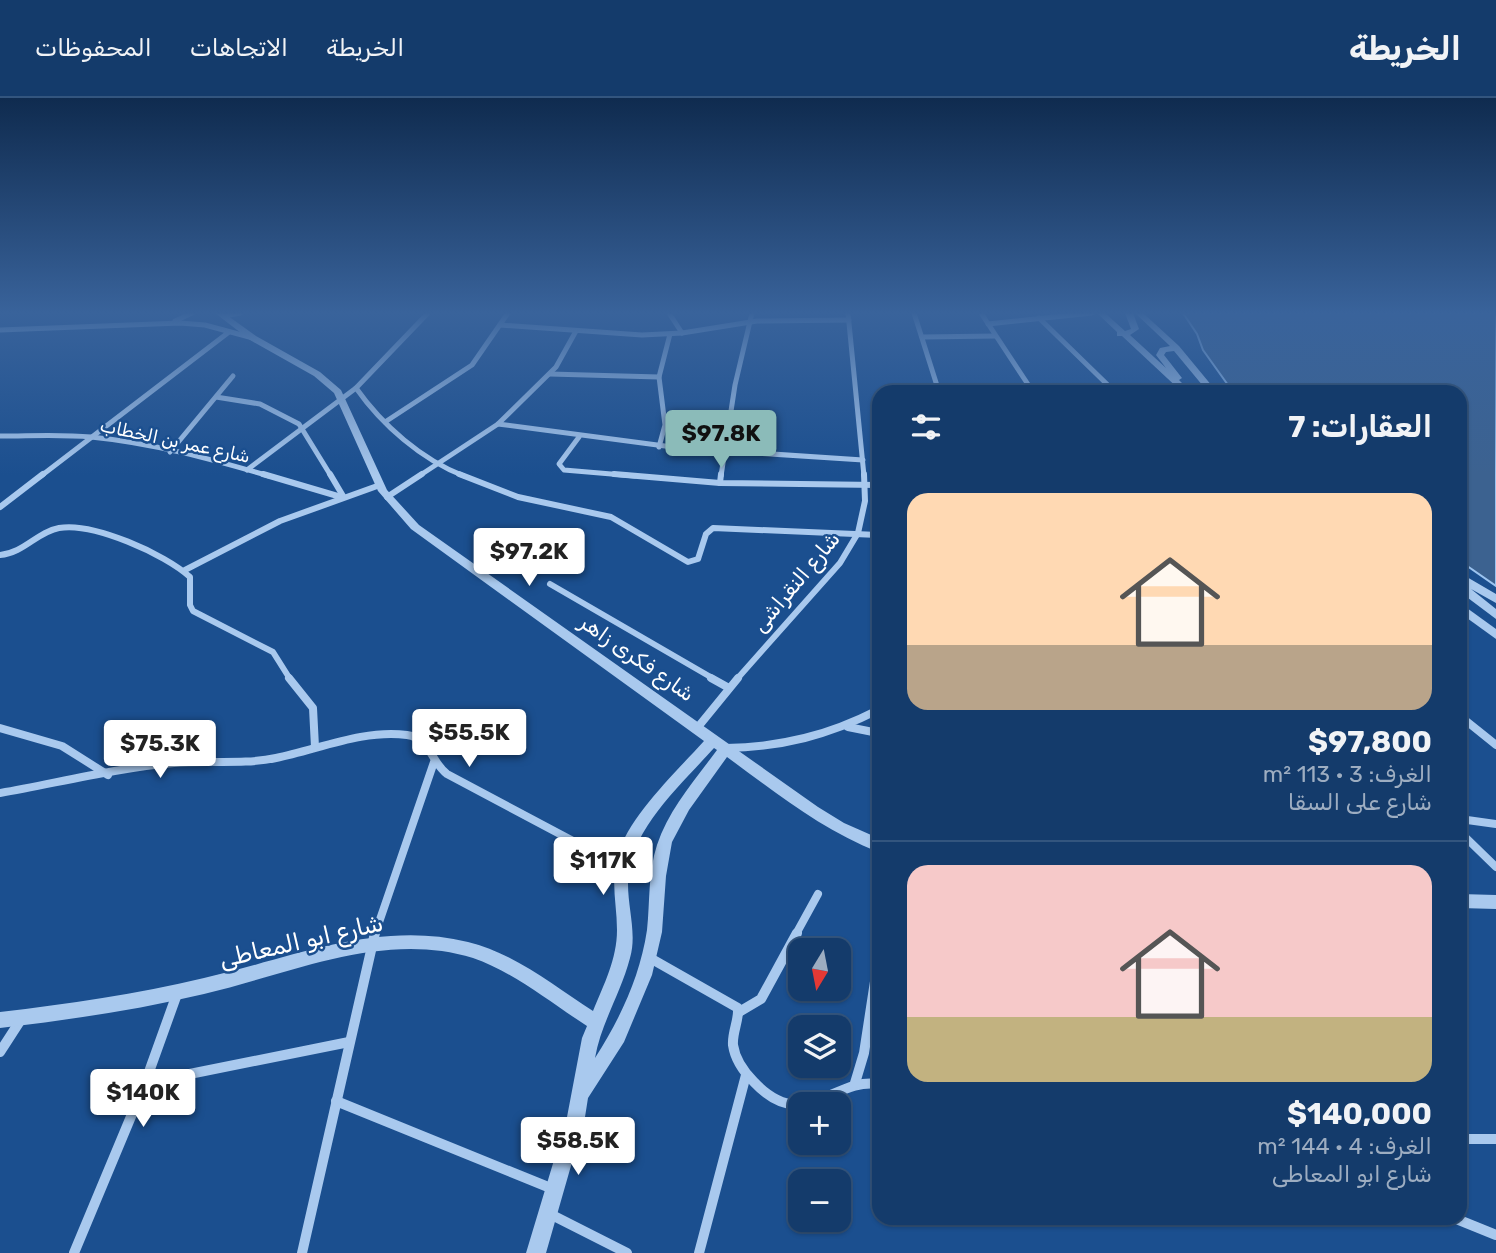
<!DOCTYPE html>
<html lang="ar">
<meta charset="utf-8">
<style>
body{margin:0;font-family:Rubik,Vazirmatn,sans-serif;background:#214673;color:#f1f3f6;direction:rtl;height:100vh;display:flex;flex-direction:column;font-size:26px;white-space:nowrap}
*{box-sizing:border-box;margin:0}
p{font-size:23px;color:#9dadc1}
.icon{flex:none;width:38px;height:38px;fill:none;stroke:currentColor;stroke-width:2;stroke-linecap:round;stroke-linejoin:round}
.map{position:relative;flex:1;overflow:hidden;direction:ltr}
.sheet{position:absolute;left:872px;top:287px;width:595px;height:840px;display:flex;flex-direction:column;background:#143b6b;border-radius:21px;box-shadow:0 2px 5px #0004,0 0 0 2px #33557e;direction:rtl}
.sheet>*{flex:none}
.needle{width:46px;rotate:190deg}
.controls{position:absolute;left:788px;top:840px;display:grid;gap:14px}
.controls a{display:grid;place-items:center;width:63px;height:63px;border-radius:14px;background:#143b6b;box-shadow:0 2px 5px #0004,0 0 0 2px #33557e;font-size:35px}
.price{position:absolute;translate:-50% -60px;padding:0 16px;border-radius:7px;background:#fff;color:#222;font-size:23px;line-height:46px;filter:drop-shadow(0 2px 4px #0008)}
.price::after{content:'';position:absolute;left:50%;top:42px;width:21px;height:16px;margin-left:-10px;background:inherit;clip-path:polygon(0 0,100% 0,50% 100%)}
.price.on{background:#8bbbb9;color:#111}
ul{padding:0;list-style:none}
li{display:grid;align-content:center;gap:14px;height:371px;padding:0 35px}
li+li{border-top:2px solid #33557e}
li span{display:grid;place-items:center;height:217px;border-radius:21px;color:#555}
li>.icon{margin-inline-start:auto}
span .icon{width:126px;height:126px;fill:#fffc;stroke-width:1}
li b{font-size:30px}
h2{display:flex;justify-content:space-between;align-items:center;height:84px;padding:0 35px;font-size:30px}
header{display:flex;align-items:center;gap:42px;box-sizing:border-box;height:98px;padding:0 35px;background:#143b6b;border-bottom:2px solid #33557e}
header strong{font-size:33px}
nav{display:flex;gap:38px;margin-inline-start:auto;font-size:24px}
.map>svg:first-child{display:block}
.water{fill:#3c6290;stroke:#9cc4f0;stroke-width:2}
.lines{fill:none;stroke-linecap:round;stroke-linejoin:round}
.minor-far3{stroke:#a9c9ee;stroke-width:5}
.minor-far2{stroke:#a9c9ee;stroke-width:6}
.minor-far1{stroke:#a9c9ee;stroke-width:8}
.minor{stroke:#a9c9ee;stroke-width:10}
.tertiary{fill:#a9c9ee;fill-rule:evenodd}
.labels{text-anchor:middle;stroke-width:5;stroke-linejoin:round;paint-order:stroke}
.far-street-label{font-size:18px;fill:#fff;stroke:#1b4f8f}
.street-label{font-size:21px;fill:#fff;stroke:#1b4f8f}
.near-street-label{font-size:24px;fill:#fff;stroke:#1b4f8f}
</style>
<header>
<strong>الخريطة</strong>
<nav><a>الخريطة</a><a>الاتجاهات</a><a>المحفوظات</a></nav>
</header>
<div class="map">
<svg width="1496" height="1155" viewBox="0 0 1496 1155">
<rect width="100%" height="100%" fill="#1b4f8f"/>
<path class="water" d="M1183,215H1496V488L1460,463V294H1233L1203,252L1197,236Z"/>
<g class="lines">
<g class="minor-far3">
<path d="M669,215L682,235"/>
<path d="M848,215L864,378"/>
<path d="M914,215L939,294"/>
<path d="M981,215L1033,294"/>
<path d="M224,218L240,215"/>
<path d="M1039,220L1115,294"/>
<path d="M175,223L192,215"/>
<path d="M988,226L1092,215"/>
<path d="M500,227L642,237L682,235L757,223L849,222"/>
<path d="M0,232L180,225L205,227L253,240"/>
<path d="M922,239L995,238"/>
<path d="M550,276L659,279"/>
<path d="M356,290C382,327 422,362 464,378"/>
<path d="M216,299L260,306L299,326L331,378"/>
<path d="M385,324L472,267L508,215"/>
<path d="M498,326L680,350L863,362"/>
<path d="M0,338C30,338 61,336 91,339C152,345 211,361 269,378"/>
<path d="M579,339L559,366L564,372L635,378"/>
<path d="M659,349L665,327L659,279L670,236"/>
<path d="M170,354L233,278"/>
<path d="M247,372L356,290L428,215"/>
<path d="M41,378L229,234"/>
<path d="M419,378L498,326L556,269L576,233"/>
<path d="M721,378L735,287L752,215"/>
</g>
<g class="minor-far2">
<path d="M263,376L341,399"/>
<path d="M330,376L343,398"/>
<path d="M459,376L518,399L611,419L688,464L698,461L706,436L713,430L878,437"/>
<path d="M614,376L720,385L878,387"/>
<path d="M720,385L721,376"/>
<path d="M387,399L422,376"/>
<path d="M0,409L43,376"/>
<path d="M0,457C24,455 37,434 59,430C93,424 165,456 190,479V507L193,513L273,554L290,581"/>
<path d="M185,472L280,423L380,387"/>
<path d="M550,486L714,581"/>
<path d="M737,581L840,465L858,435L865,403L864,376"/>
</g>
<g class="minor-far1">
<path d="M289,580L313,610L315,649"/>
<path d="M711,580L729,590"/>
<path d="M1460,618L1496,647"/>
<path d="M698,629L738,580"/>
<path d="M848,629L878,635"/>
<path d="M0,630L62,648L108,677"/>
<path d="M726,650C782,649 829,637 878,612"/>
<path d="M0,695C57,685 116,670 174,665C207,662 243,667 276,660C317,652 363,631 407,637C430,640 431,664 447,676L622,769"/>
<path d="M1460,721L1496,726"/>
<path d="M1460,734L1496,769"/>
<path d="M375,836L434,664"/>
<path d="M796,836L818,796"/>
</g>
<g class="minor">
<path d="M650,860L738,910C739,923 732,934 733,947C735,961 744,974 754,984C804,1037 834,979 878,986"/>
<path d="M739,914L761,901L797,835"/>
<path d="M0,954L22,920"/>
<path d="M145,985L349,944"/>
<path d="M855,985L864,955L878,864"/>
<path d="M336,1003L553,1091"/>
<path d="M1460,1041H1496"/>
<path d="M548,1115L627,1155"/>
<path d="M1454,1120L1496,1137"/>
<path d="M74,1155L145,985L177,896"/>
<path d="M302,1155L375,835"/>
<path d="M699,1155L746,977"/>
</g>
<g class="tertiary">
<path d="M215,215H224L256,238L320,274L341,292L387,392L419,427L818,709L844,725L878,740V754C822,732 775,694 727,659L689,712L672,744L666,778L662,834L652,877L624,944L588,1000L585,1019L546,1155H526L567,1019L582,940L587,928C551,905 514,874 473,860C383,832 290,876 204,896C137,912 68,922 0,930V914C68,906 137,896 204,880C292,860 377,822 468,844C514,855 554,888 593,913C604,886 617,861 617,832C617,806 610,783 618,757C628,719 678,672 704,643L411,431L378,393L334,295L314,278L250,242ZM714,650L717,652C695,682 669,711 657,747C648,774 650,803 647,832C640,879 620,921 595,960C601,925 621,895 630,860C637,836 628,811 628,786C627,734 682,686 714,650Z"/>
<path d="M1097,215H1105L1125,233L1131,231L1125,215H1133L1139,231L1130,237L1166,270L1156,257L1160,250L1170,248L1135,215H1143L1179,248L1217,294H1208L1174,253L1166,254L1164,257L1182,280L1179,282L1191,294H1182L1122,238H1117V234Z"/>
<path d="M1460,475L1496,496V505L1471,491L1496,511V521L1460,494Z"/>
<path d="M1460,505L1496,531V541L1460,515Z"/>
<path d="M1460,796L1496,797V811L1460,810Z"/>
</g>
</g>
<linearGradient id="sky" x2="0" y2="1"><stop stop-color="#0f2b4f"/><stop offset="0.57" stop-color="#39639b"/><stop offset="1" stop-color="#39639b" stop-opacity="0"/></linearGradient>
<rect width="1496" height="377" fill="url(#sky)"/>
<g class="labels">
<g class="far-street-label">
<text transform="translate(175 343) rotate(12)" y="6">شارع عمر بن الخطاب</text>
</g>
<g class="street-label">
<text transform="translate(796 484) rotate(-50)" y="7">شارع النقراشى</text>
<text transform="translate(637 560) rotate(35)" y="7">شارع فكرى زاهر</text>
</g>
<g class="near-street-label">
<text transform="translate(301 843) rotate(-13)" y="8">شارع ابو المعاطى</text>
</g>
</g>
</svg>
<div class="controls">
<a><svg class="needle" viewBox="-14 -14 28 28"><path d="M0-13l5 13h-10z" fill="#e53935"/><path d="M0 13l5-13h-10z" fill="#9dadc1"/></svg></a>
<a><svg class="icon" aria-label="layers" viewBox="0 0 24 24"><path d="M12 4l9 5-9 5-9-5zM3 14l9 5 9-5"/></svg></a>
<a>+</a>
<a>−</a>
</div>
<b class="price on" style="left:721px;top:372px">$97.8K</b>
<b class="price" style="left:529px;top:490px">$97.2K</b>
<b class="price" style="left:469px;top:671px">$55.5K</b>
<b class="price" style="left:160px;top:682px">$75.3K</b>
<b class="price" style="left:603px;top:799px">$117K</b>
<b class="price" style="left:143px;top:1031px">$140K</b>
<b class="price" style="left:578px;top:1079px">$58.5K</b>
<section class="sheet">
<h2>العقارات: 7<svg class="icon" aria-label="filters" viewBox="0 0 24 24"><path d="M4 7h16M4 17h16"/><circle cx="9" cy="7" r="2"/><circle cx="15" cy="17" r="2"/></svg></h2>
<ul>
<li><span style="background:linear-gradient(#ffd9b3 70%,#b9a48a 0)"><svg class="icon" aria-label="home" viewBox="0 0 24 24"><path d="M3 11l9-7 9 7M6 9v11h12V9"/></svg></span><div><b>$97,800</b><p>الغرف: 3 · 113 m²</p><p>شارع على السقا</p></div></li>
<li><span style="background:linear-gradient(#f6c9c9 70%,#c2b280 0)"><svg class="icon" aria-label="home" viewBox="0 0 24 24"><path d="M3 11l9-7 9 7M6 9v11h12V9"/></svg></span><div><b>$140,000</b><p>الغرف: 4 · 144 m²</p><p>شارع ابو المعاطى</p></div></li>
</ul>
</section>
</div>
